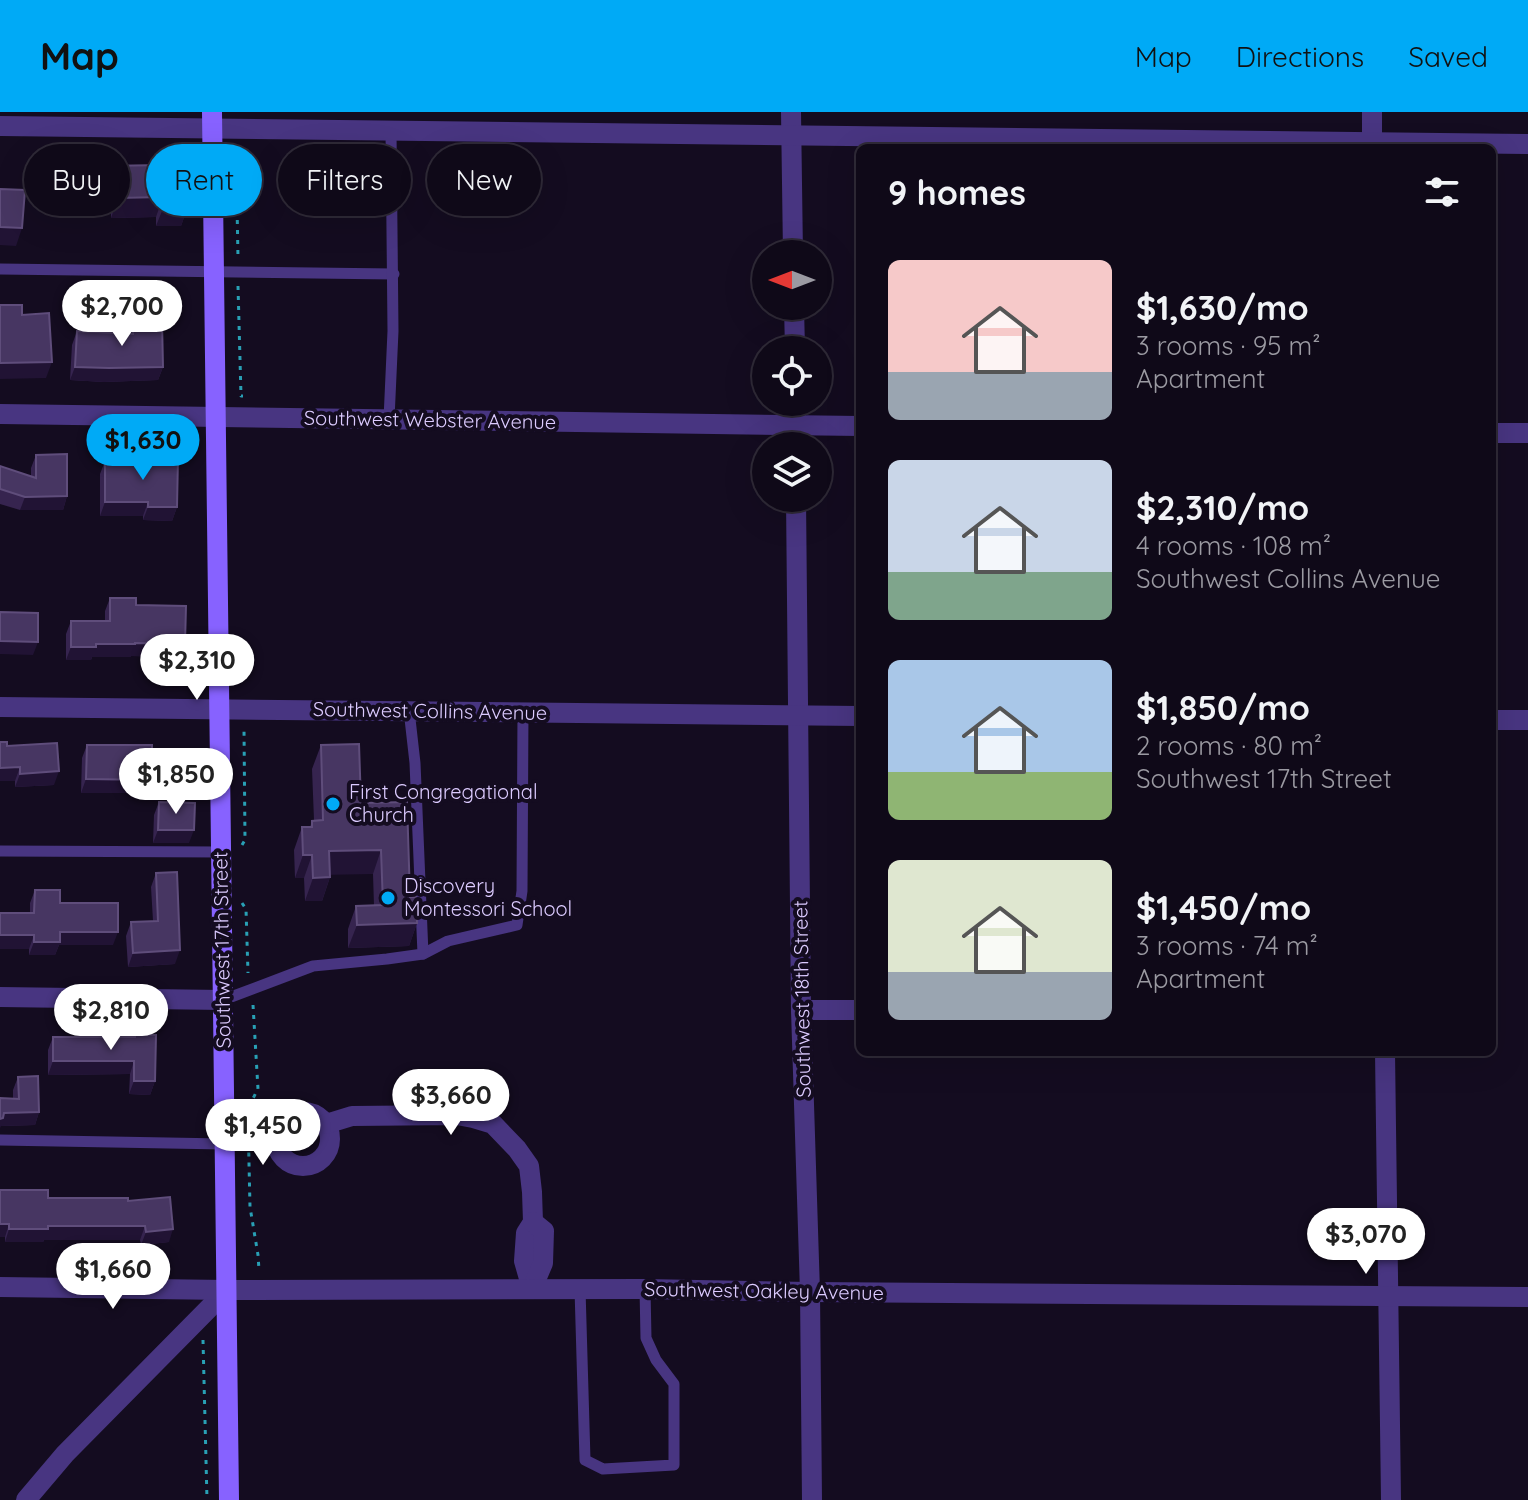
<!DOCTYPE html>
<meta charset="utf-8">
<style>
body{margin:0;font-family:Quicksand,sans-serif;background:#1d1725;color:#f1f3f6;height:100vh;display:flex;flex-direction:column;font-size:30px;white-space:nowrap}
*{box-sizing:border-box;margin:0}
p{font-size:26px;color:#9b9aa2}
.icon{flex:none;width:44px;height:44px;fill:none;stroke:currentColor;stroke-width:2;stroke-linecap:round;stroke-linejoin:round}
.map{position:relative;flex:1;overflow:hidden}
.drawer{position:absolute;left:856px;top:32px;width:640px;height:912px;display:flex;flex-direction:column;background:#0f0918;border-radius:12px;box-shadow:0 8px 32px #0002,0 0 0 2px #2f2a37}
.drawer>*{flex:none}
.banner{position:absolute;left:24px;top:32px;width:712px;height:72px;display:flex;gap:16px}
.needle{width:52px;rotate:270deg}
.controls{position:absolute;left:752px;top:128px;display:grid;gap:16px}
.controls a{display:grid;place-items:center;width:80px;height:80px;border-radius:50%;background:#0f0918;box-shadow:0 8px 32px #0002,0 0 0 2px #2f2a37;font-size:40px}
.price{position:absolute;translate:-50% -68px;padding:0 18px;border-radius:28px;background:#fff;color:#222;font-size:26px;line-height:52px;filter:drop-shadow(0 2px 4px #0008)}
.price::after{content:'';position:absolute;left:50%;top:48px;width:24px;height:18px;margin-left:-12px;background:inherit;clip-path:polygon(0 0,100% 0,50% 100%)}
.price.on{background:#00aaf6;color:#111}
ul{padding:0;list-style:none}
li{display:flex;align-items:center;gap:24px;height:200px;padding:0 32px}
li span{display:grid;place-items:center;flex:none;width:224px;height:160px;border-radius:12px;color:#555}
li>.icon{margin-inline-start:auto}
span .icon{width:96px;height:96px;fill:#fffc;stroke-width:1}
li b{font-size:34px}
h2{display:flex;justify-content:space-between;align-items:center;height:96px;padding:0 32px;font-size:34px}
.pill{padding:0 28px;border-radius:36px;background:#0f0918;box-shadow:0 8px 32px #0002,0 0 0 2px #2f2a37;font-size:28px;line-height:72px}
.pill.on{background:#00aaf6;color:#111}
header{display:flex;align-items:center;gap:48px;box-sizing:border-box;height:112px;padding:0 40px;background:#00aaf6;color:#111}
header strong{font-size:38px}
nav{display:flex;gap:44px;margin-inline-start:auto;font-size:28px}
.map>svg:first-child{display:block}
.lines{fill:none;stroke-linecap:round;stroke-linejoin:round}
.path{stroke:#29a0b5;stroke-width:3;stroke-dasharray:4 6;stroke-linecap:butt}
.service{stroke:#483581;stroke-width:11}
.minor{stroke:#483581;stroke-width:20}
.tertiary{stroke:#483581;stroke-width:20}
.secondary{stroke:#8762ff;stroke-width:20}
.wall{fill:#36244f}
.shaded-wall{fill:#211334}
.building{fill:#473662;stroke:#5f4d7b;stroke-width:2}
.poi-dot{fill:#00aaf6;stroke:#140c20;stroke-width:3}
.labels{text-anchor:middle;stroke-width:8;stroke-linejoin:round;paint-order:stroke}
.street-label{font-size:20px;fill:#dccbff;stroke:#140c20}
.poi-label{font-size:20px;fill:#dccbff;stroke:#140c20;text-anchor:start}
</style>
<header>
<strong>Map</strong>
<nav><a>Map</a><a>Directions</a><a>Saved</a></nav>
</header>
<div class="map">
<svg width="1528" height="1388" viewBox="0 0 1528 1388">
<rect width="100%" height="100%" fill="#140c20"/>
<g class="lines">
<g class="path">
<path d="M236,38L238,146"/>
<path d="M238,174L241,284H243"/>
<path d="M242,733L245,728L244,617"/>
<path d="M242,791L246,797L248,861"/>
<path d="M253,893L258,977L249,994L248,1007L250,1095L258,1143L259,1158"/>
<path d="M203,1228L207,1388"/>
</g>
<g class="service">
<path d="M0,157L394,162"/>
<path d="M389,307L393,219L391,19"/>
<path d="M0,739L221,740"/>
<path d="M423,842L448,829L517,813L522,779L523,599"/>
<path d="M223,888L313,854L387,847L423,842L415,651L409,598"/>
<path d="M0,1028L224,1032"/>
<path d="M580,1177L585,1348L603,1357L674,1353V1272L656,1248L646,1226L645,1177"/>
</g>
<g class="minor">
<path d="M791,0L793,142"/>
<path d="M1372,0V36"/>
<path d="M0,14L1528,32"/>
<path d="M794,194L795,238"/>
<path d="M796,290V334"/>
<path d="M0,302L860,314"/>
<path d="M1492,321H1528"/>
<path d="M796,386L801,898L810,1180L812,1388"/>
<path d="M0,595L860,604"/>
<path d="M1492,608H1528"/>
<path d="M0,885L223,888"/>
<path d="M801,898H860"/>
<path d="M1385,940L1391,1388"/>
<circle cx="303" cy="1027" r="27"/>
<path d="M326,1012L352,1004L457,1003L473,1006L493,1012L517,1037L529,1054L532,1080L533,1110L526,1121L524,1149L532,1177"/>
<path d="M532,1177L543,1151L544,1119L533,1110"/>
<path d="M26,1388L65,1342L227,1178"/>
</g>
<path class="tertiary" d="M0,1175L227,1178L645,1177L810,1180L1528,1185"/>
<path class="secondary" d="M212,0L229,1388"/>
</g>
<g class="wall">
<path d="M42,39L103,54L160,53L163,45L188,94L181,114H156V105L111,106V94L57,90L55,95H35V58Z"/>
<path d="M133,209L163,255L158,268L104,270L70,268L72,233L77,219L128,221Z"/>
<path d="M36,343L67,384L63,398H20L0,392V354L31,364V356Z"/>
<path d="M149,345L177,395L172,409L143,408V404H100V362L105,349H148Z"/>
<path d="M110,486L136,493L185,532L180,545L131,544V545H92L91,548H66V522L71,509H105V499Z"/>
<path d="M0,630L7,634L54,673L15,675V669H0Z"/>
<path d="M87,633L152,668L147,681H81L82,646Z"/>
<path d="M321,633L361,691L410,785L417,811L409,834L348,836V817L356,794H374L373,762H330V765L322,789H305L304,766H295L294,738L302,715H310L312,709L314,708L312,657Z"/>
<path d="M159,690L189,731H153L154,703Z"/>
<path d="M156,761L175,852L128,855L126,824L131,810L153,809L151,775Z"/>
<path d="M35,778L60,791L113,833H59L55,843H29V837H0L30,801V791Z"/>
<path d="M135,922L155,969L150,983L129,982L130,962L48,963V938L53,925H134Z"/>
<path d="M18,965L39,1000L35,1013L1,1014L0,986L13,987V978Z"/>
<path d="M0,1078L48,1086L128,1089L169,1130L141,1133L140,1128H44L43,1130H5V1125H0Z"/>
</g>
<g class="shaded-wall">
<path d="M62,70L118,74L111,94L57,90L55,95H35L42,76Z"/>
<path d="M163,85L156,105L111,106L118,86Z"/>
<path d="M164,94H188L181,114H156Z"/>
<path d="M0,115L22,116L16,134L0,133Z"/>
<path d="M52,250L46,266L0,267V251Z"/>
<path d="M75,255H163L158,268L104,270L70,268Z"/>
<path d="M67,384L63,398H20L25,385Z"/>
<path d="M105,390H148L143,404H100Z"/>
<path d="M148,395H177L172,409L143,408Z"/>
<path d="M0,529L38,530L33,543L0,542Z"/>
<path d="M135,531L185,532L180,545L131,544V545H92L91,548H66L71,535L96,532Z"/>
<path d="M20,655L15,669H0V656Z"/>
<path d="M59,659L54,673L15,675L20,662Z"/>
<path d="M86,667L152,668L147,681H81Z"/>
<path d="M158,718H194L189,731H153Z"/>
<path d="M381,738L373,762L321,763L329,739Z"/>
<path d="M303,743H312L304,766H295Z"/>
<path d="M330,765L322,789H305L313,766Z"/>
<path d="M417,811L409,834L348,836L357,813Z"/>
<path d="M60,820H118L113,833H59L55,843H29L34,830Z"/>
<path d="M0,823H34L29,837H0Z"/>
<path d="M180,838L175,852L128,855L133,841Z"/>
<path d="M53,949H134L130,962L48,963Z"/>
<path d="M134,969H155L150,983L129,982Z"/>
<path d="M39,1000L35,1013L1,1014L0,1016V1007L4,1001Z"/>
<path d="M0,1112H9L5,1125H0Z"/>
<path d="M48,1114H145L140,1128H44L43,1130H5L9,1117Z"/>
<path d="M173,1117L169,1130L141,1133L146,1120Z"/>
</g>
<g class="building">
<path d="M42,39H62V44L104,46L103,54L163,53V45H188V94H164L163,85L118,86V74L62,70V76H42Z"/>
<path d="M0,77L25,78L22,116L0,115Z"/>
<path d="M0,193H22V203L49,201L52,250L0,251Z"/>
<path d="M133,209H162L163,255L109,256L75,255L77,219L133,222Z"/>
<path d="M67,342V384L25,385L0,377V354L36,366V343Z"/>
<path d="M149,345H178L177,395H148V390H105V349H149Z"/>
<path d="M110,486H136V493L186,494L185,532L135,531V532H96V535H71V509H110Z"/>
<path d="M0,500L38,501V530L0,529Z"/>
<path d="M0,630H7V634L57,631L59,659L20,662V655L0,656Z"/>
<path d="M359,632L361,691L407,690L410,785H416L417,811L357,813L356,794L383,793L381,738L329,739L330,765L313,766L312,743H303L302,715H312V709L323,708L321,633Z"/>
<path d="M87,633H152V668L86,667Z"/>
<path d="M159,690L195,691L194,718H158Z"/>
<path d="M177,760L180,838L133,841L131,810L158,809L156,761Z"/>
<path d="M35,778H60V791H118V820H60V830H34V823H0V801H34Z"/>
<path d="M135,922L156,923L155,969H134V949H53V925H135Z"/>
<path d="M38,964L39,1000L4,1001L3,1006L0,1007V986L19,987L18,965Z"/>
<path d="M0,1078H48V1086H128V1089L170,1085L173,1117L146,1120L145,1114H48V1117H9V1112H0Z"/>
</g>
<g class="poi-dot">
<circle cx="333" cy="692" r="8"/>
<circle cx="388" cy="786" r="8"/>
</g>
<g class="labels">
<g class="street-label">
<text transform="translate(430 308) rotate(1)" y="7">Southwest Webster Avenue</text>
<text transform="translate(430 599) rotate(1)" y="7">Southwest Collins Avenue</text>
<text transform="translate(222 838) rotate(-91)" y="7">Southwest 17th Street</text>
<text transform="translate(802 887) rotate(-91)" y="7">Southwest 18th Street</text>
<text transform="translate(764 1179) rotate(1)" y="7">Southwest Oakley Avenue</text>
</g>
<g class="poi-label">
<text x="349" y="687">First Congregational<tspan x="349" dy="23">Church</tspan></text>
<text x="404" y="781">Discovery<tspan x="404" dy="23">Montessori School</tspan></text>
</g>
</g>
</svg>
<div class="controls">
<a><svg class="needle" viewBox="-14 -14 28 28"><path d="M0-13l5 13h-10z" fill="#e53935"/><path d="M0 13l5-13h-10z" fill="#9b9aa2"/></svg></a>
<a><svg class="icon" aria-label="locate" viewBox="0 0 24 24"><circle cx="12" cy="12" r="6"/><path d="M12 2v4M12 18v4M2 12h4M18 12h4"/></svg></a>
<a><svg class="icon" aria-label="layers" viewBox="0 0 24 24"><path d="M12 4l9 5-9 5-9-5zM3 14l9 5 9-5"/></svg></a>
</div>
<b class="price" style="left:122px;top:236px">$2,700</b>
<b class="price on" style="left:143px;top:370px">$1,630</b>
<b class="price" style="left:197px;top:590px">$2,310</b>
<b class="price" style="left:176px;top:704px">$1,850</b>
<b class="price" style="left:111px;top:940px">$2,810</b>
<b class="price" style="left:451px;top:1025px">$3,660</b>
<b class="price" style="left:263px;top:1055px">$1,450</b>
<b class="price" style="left:1366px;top:1164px">$3,070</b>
<b class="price" style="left:113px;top:1199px">$1,660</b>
<div class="banner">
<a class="pill">Buy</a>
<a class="pill on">Rent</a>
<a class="pill">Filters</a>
<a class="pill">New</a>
</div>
<section class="drawer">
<h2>9 homes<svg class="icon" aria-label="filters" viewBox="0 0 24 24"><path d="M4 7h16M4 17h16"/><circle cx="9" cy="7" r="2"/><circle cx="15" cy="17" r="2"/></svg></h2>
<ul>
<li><span style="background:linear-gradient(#f6c9c9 70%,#9aa5b1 0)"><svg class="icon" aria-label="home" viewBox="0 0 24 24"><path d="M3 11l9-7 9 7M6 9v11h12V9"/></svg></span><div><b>$1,630/mo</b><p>3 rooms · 95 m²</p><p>Apartment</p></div></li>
<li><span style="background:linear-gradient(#c9d6e8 70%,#7fa58c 0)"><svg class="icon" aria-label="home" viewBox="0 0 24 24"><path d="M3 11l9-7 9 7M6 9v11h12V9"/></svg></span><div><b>$2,310/mo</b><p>4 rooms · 108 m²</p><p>Southwest Collins Avenue</p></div></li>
<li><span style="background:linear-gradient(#a9c7e8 70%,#8fb573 0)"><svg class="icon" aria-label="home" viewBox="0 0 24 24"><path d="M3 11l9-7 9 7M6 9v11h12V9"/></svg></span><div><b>$1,850/mo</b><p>2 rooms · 80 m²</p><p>Southwest 17th Street</p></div></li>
<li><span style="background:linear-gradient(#dfe7d0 70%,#9aa5b1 0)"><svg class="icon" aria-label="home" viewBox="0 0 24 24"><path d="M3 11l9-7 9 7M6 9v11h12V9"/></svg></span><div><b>$1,450/mo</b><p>3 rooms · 74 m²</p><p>Apartment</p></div></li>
</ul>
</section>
</div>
